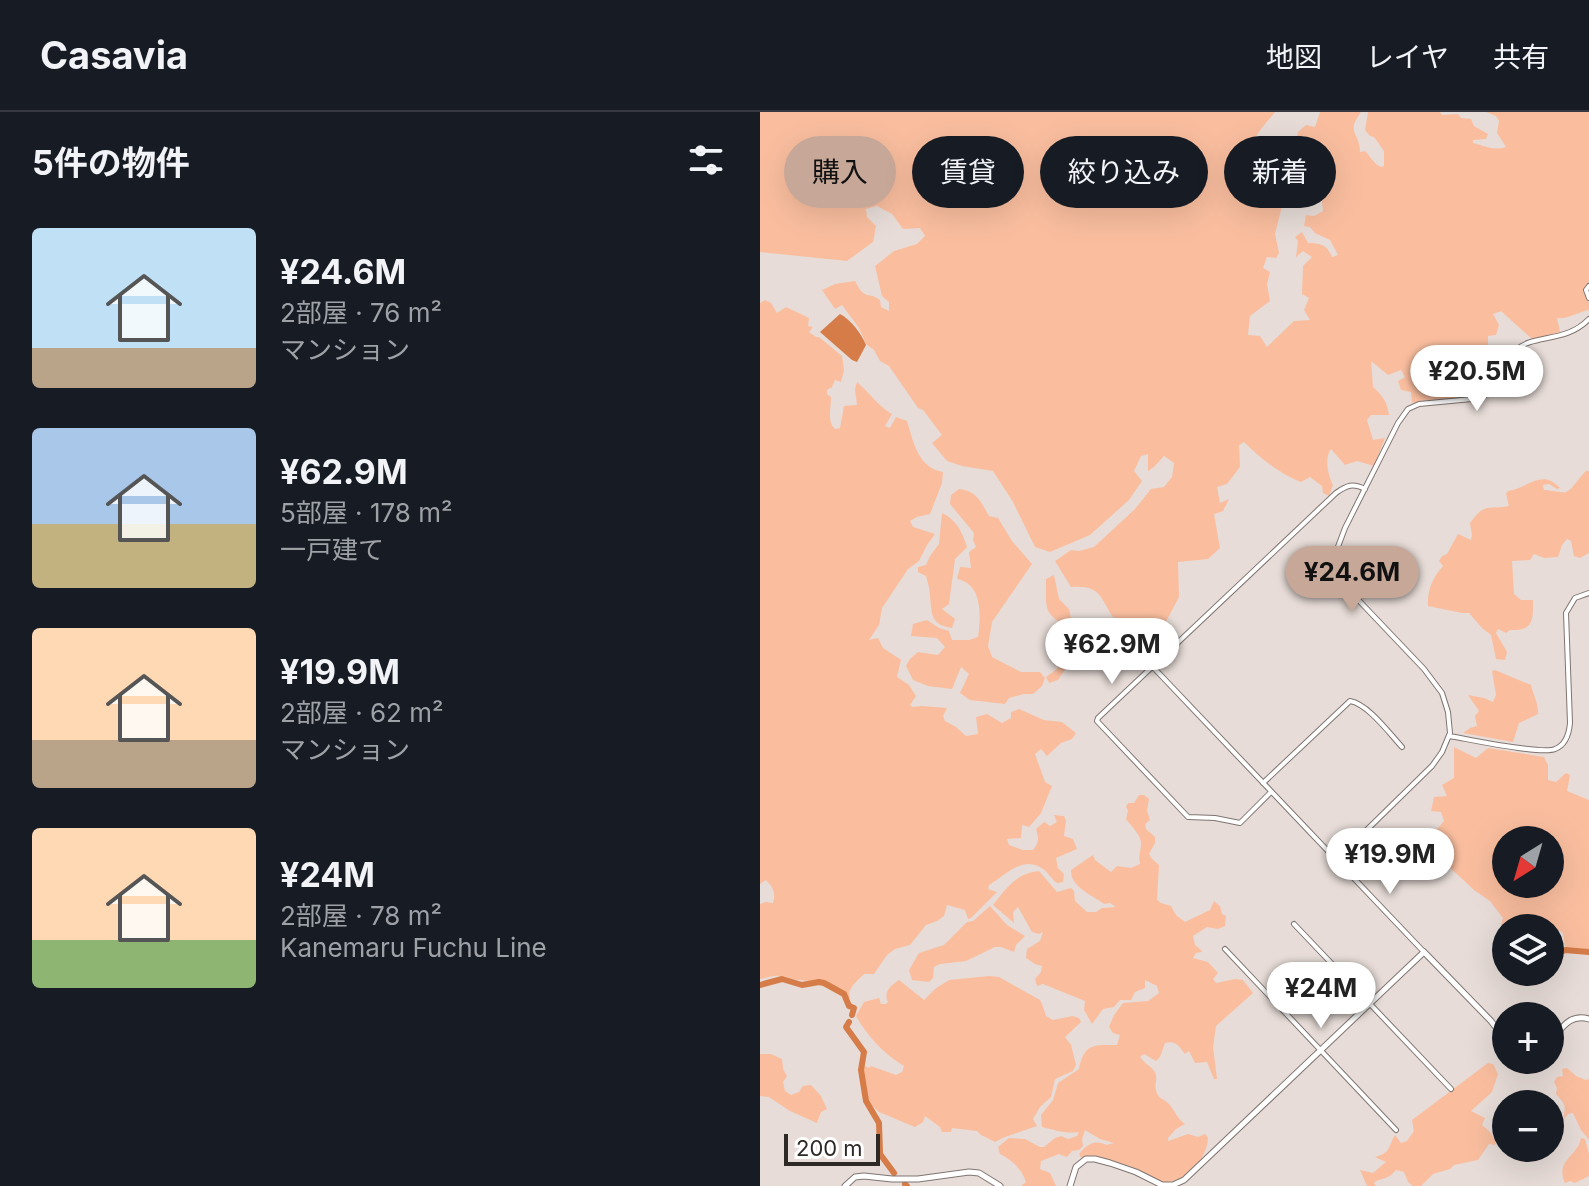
<!DOCTYPE html>
<html lang="ja">
<meta charset="utf-8">
<style>
body{margin:0;font-family:Inter,"Noto Sans JP",sans-serif;background:#242831;color:#f1f3f6;height:100vh;display:flex;flex-direction:column;font-size:30px;white-space:nowrap}
*{box-sizing:border-box;margin:0}
p{font-size:26px;color:#9ea1a6}
.icon{flex:none;width:44px;height:44px;fill:none;stroke:currentColor;stroke-width:2;stroke-linecap:round;stroke-linejoin:round}
.map{position:relative;flex:1;overflow:hidden}
.side{display:flex;flex-direction:column;background:#171b24;width:760px}
.side>*{flex:none}
.guide{position:absolute;left:24px;top:24px;width:684px;height:72px;display:flex;gap:16px}
.needle{width:52px;rotate:217deg}
.buttons{position:absolute;left:732px;top:714px;display:grid;gap:16px}
.buttons a{display:grid;place-items:center;width:72px;height:72px;border-radius:50%;background:#171b24;box-shadow:0 8px 32px #0002;font-size:40px}
.scale{position:absolute;left:24px;bottom:20px;width:96px;box-sizing:border-box;padding-left:8px;border:4px solid #2d2927;border-top:0;font-size:22px;line-height:28px;white-space:nowrap;color:#2d2927;-webkit-text-stroke:6px #fff;paint-order:stroke}
.price{position:absolute;translate:-50% -68px;padding:0 18px;border-radius:28px;background:#fff;color:#222;font-size:26px;line-height:52px;filter:drop-shadow(0 2px 4px #0008)}
.price::after{content:'';position:absolute;left:50%;top:48px;width:24px;height:18px;margin-left:-12px;background:inherit;clip-path:polygon(0 0,100% 0,50% 100%)}
.price.on{background:#c7a898;color:#111}
ul{padding:0;list-style:none}
li{display:flex;align-items:center;gap:24px;height:200px;padding:0 32px}
li span{display:grid;place-items:center;flex:none;width:224px;height:160px;border-radius:8px;color:#555}
li>.icon{margin-inline-start:auto}
span .icon{width:96px;height:96px;fill:#fffc;stroke-width:1}
li b{font-size:34px}
h2{display:flex;justify-content:space-between;align-items:center;height:96px;padding:0 32px;font-size:34px}
.chip{padding:0 28px;border-radius:36px;background:#171b24;box-shadow:0 8px 32px #0002;font-size:28px;line-height:72px}
.chip.on{background:#c7a898;color:#111}
header{display:flex;align-items:center;gap:48px;box-sizing:border-box;height:112px;padding:0 40px;background:#171b24;border-bottom:2px solid #363941}
header strong{font-size:38px}
nav{display:flex;gap:44px;margin-inline-start:auto;font-size:28px}
main{display:flex;flex:1;min-height:0}
.map>svg:first-child{display:block}
.green{fill:#fabe9f;fill-rule:evenodd}
.water{fill:#d57c49}
.lines{fill:none;stroke-linecap:round;stroke-linejoin:round}
.river{stroke:#d57c49;stroke-width:6}
.tertiary-casing{stroke:#7f7571;stroke-width:6}
.secondary-casing{stroke:#7f7571;stroke-width:7}
.tertiary{stroke:#fff;stroke-width:4}
.secondary{stroke:#fff;stroke-width:5}
</style>
<header>
<strong>Casavia</strong>
<nav><a>地図</a><a>レイヤ</a><a>共有</a></nav>
</header>
<main>
<section class="side">
<h2>5件の物件<svg class="icon" aria-label="filters" viewBox="0 0 24 24"><path d="M4 7h16M4 17h16"/><circle cx="9" cy="7" r="2"/><circle cx="15" cy="17" r="2"/></svg></h2>
<ul>
<li><span style="background:linear-gradient(#bfe0f5 75%,#b9a48a 0)"><svg class="icon" aria-label="home" viewBox="0 0 24 24"><path d="M3 11l9-7 9 7M6 9v11h12V9"/></svg></span><div><b>¥24.6M</b><p>2部屋 · 76 m²</p><p>マンション</p></div></li>
<li><span style="background:linear-gradient(#a9c7e8 60%,#c2b280 0)"><svg class="icon" aria-label="home" viewBox="0 0 24 24"><path d="M3 11l9-7 9 7M6 9v11h12V9"/></svg></span><div><b>¥62.9M</b><p>5部屋 · 178 m²</p><p>一戸建て</p></div></li>
<li><span style="background:linear-gradient(#ffd9b3 70%,#b9a48a 0)"><svg class="icon" aria-label="home" viewBox="0 0 24 24"><path d="M3 11l9-7 9 7M6 9v11h12V9"/></svg></span><div><b>¥19.9M</b><p>2部屋 · 62 m²</p><p>マンション</p></div></li>
<li><span style="background:linear-gradient(#ffd9b3 70%,#8fb573 0)"><svg class="icon" aria-label="home" viewBox="0 0 24 24"><path d="M3 11l9-7 9 7M6 9v11h12V9"/></svg></span><div><b>¥24M</b><p>2部屋 · 78 m²</p><p>Kanemaru Fuchu Line</p></div></li>
</ul>
</section>
<div class="map">
<svg width="829" height="1074" viewBox="0 0 829 1074">
<rect width="100%" height="100%" fill="#e7dcd7"/>
<g class="green">
<path d="M0,0H515C508,10 495,20 494,32L497,40L503,43L510,55L519,59L526,66L522,94L515,122L519,141L516,146L507,145L503,156L510,160L507,172L510,189L490,204L488,223L500,224L507,235L534,209L550,208L544,198L549,186L542,182L543,154L552,145L543,139L536,145L538,129L535,125L542,120L548,131C561,131 567,133 572,145L578,143L570,128L555,121L550,115L544,114L546,103L554,104L563,99L561,79L544,70L537,62L524,56L520,46L524,30L528,27L537,25L538,20L546,13L555,15L560,0H601C585,22 600,19 600,40L605,39C611,45 613,51 621,55L624,54V39L614,25L610,24L605,18L608,0H680L682,3L698,2L701,6L711,7L714,14L728,22L726,27L713,28V31C725,34 733,39 746,35L737,21L739,9L736,4L726,0H829V172L825,178L829,191V198C818,200 806,208 797,206L800,220L773,228L741,199L733,202L739,213L736,223L728,224V238L746,244C740,259 736,275 721,284L659,289L652,291L651,280L641,278L638,269L645,265L641,258L628,263L611,249L613,275C623,284 627,290 629,303H611L607,308L613,328L625,326L614,354L597,349L585,353L571,337C564,346 568,363 573,373L569,384L563,381L562,374L550,365L541,370C521,363 499,345 484,330L479,333L480,355L467,372L457,375L460,391L469,387L463,399L454,402L460,436L448,447L418,450L419,485L401,519L387,525L369,514L345,537L341,551L312,547L298,568L289,571L286,565L297,557C300,543 311,537 317,525L327,538L334,535L355,508C339,485 342,473 311,475L295,449L311,438L319,439L334,435L375,397L391,377L404,375L412,365L414,351L404,344L394,355L388,359V342L381,344L374,359L382,369L369,388L330,423L290,440L275,435L253,390L233,359L202,354L187,349L172,331L182,323L163,298L158,296L129,254L120,249L114,238L106,232L99,216L82,193L75,197L62,178L75,172L95,169C106,190 106,178 120,188L121,195L129,199V190L122,184L115,154L134,139L157,132L165,124L160,116L143,117L132,102L117,94L106,97L107,105L116,114L113,130L87,149L0,140Z"/>
<path d="M5,188L11,191L17,201L26,195L49,206L48,214L53,215L49,220L56,225H59L82,244L84,258L81,270L75,268L72,275L67,278V282L71,285C71,296 67,310 75,317L80,316L84,294L97,293L95,277L97,270C109,280 119,295 132,302L125,314L130,316L136,305L147,309C153,329 158,356 183,360L182,371L170,402L157,405L150,409L153,415L175,422L167,433L159,449L148,457L122,496L119,513L109,528L118,526L123,536L141,548L137,565L149,573L156,584L150,593L153,595L162,594L187,596L183,604L185,609L196,615L206,624L218,622L216,605L227,602L242,611L251,606V600L259,597L284,608L302,610L316,621L312,627L301,631L287,644L281,637L275,642L285,670L292,674L281,701L269,715L262,713L261,726L247,727L249,733L263,738H273C279,731 279,726 276,717L284,710L290,714L297,710L294,703L304,704L306,709L304,724L313,727L317,737L296,746L298,756L304,762L303,770L297,771C291,767 289,761 283,757C263,742 245,764 229,773L228,777L237,780L211,806L208,807L205,798L187,793L184,804L177,809L166,813L150,833L135,837L127,843L114,862H104L93,873L89,880L90,886L87,887C76,870 58,870 39,868C33,868 26,864 20,864C14,863 6,866 0,867V792L5,790L13,791C16,782 13,775 6,768L0,772V191Z"/>
<path d="M826,359H829V441L820,446L814,444L811,429L807,427L802,433L798,445L784,446L774,442L770,448L752,449L754,482L761,488H773C773,508 774,519 750,518L746,521L738,517L736,521L747,540L745,548L736,547L731,523L722,516L709,501H702L668,494C667,478 673,465 683,454L679,449L682,444L687,442L698,422L711,428L712,423L710,411C725,390 728,398 749,394L746,382L748,379C769,376 781,356 800,376L797,377L789,372L783,373L784,378C790,378 800,381 806,380C813,377 820,364 826,359Z"/>
<path d="M199,377C217,379 221,390 229,404L238,406L252,429L272,452L232,510L228,534L232,545L261,560H280L285,566L282,574L273,582H264L249,586L245,592L210,588L200,581L209,562L201,555L192,577L168,574L153,568L146,554L150,547L158,540L178,543L185,535L177,526L151,524L153,512L167,508L179,516L189,519L192,528H209L218,525C221,504 223,472 197,467L200,455L211,456L209,440L216,435L213,428L214,421L190,392L191,383Z"/>
<path d="M182,401C197,408 202,420 207,435L195,447L189,492L182,497L195,507L192,516C171,513 172,503 170,485C170,478 168,471 166,464L158,460V455L166,453L170,444L179,432Z"/>
<path d="M294,463L299,487L309,497L314,519C283,501 286,501 286,467Z"/>
<path d="M735,558L771,573C773,582 779,593 778,602L759,611L753,630L703,621L710,616L717,614L715,604L719,599L708,583L724,586L733,590L736,583L732,559Z"/>
<path d="M694,635L716,646L728,636L784,645L788,653V668L796,670L806,661L810,663L807,679L829,688V842L811,841L805,834L803,821L797,817L790,823V816H746V833H743L741,812L743,806L730,789L714,778L684,750L673,722L684,709L681,700L671,699L674,685L687,684L682,673L694,666ZM746,728H790V772H746Z"/>
<path d="M379,683H384L389,687L387,698L390,708L385,712L386,717L395,725V731L389,742L392,747L399,753L397,788L401,791L411,794L416,803L425,810L450,798L454,789L460,794L462,802L466,804L465,814L458,817L447,815L433,824L435,833L441,838L442,840L436,841L433,846L448,850L458,861L453,867L456,871L475,867L483,868L493,881L456,914L453,935L457,967H454L447,950L435,951L429,939L425,942C419,934 416,928 405,931L400,945L396,949L384,942L380,945C384,951 391,954 394,959C399,966 394,971 396,978C397,986 404,987 409,992C415,999 417,1006 425,1012L416,1017L408,1026V1029L428,1022L438,1025L445,1022L448,1026C447,1047 427,1070 404,1070L342,1046L332,1044L321,1046L319,1042C327,1032 335,1027 347,1033L354,1031L340,1027L325,1018L322,1027L323,1034L319,1038L312,1039L307,1045L299,1042L281,1049L280,1057L290,1061L296,1074H261L266,1070C262,1057 252,1048 240,1042L238,1035L249,1026L265,1027L280,1035H284L295,1026L301,1024L308,1027L317,1024L319,1020C305,1022 295,1018 282,1015L281,1003L293,988L298,971L319,957C324,931 334,933 357,933L360,923L353,921L349,915L354,903L363,891L388,889L399,881L397,874L385,868V876L375,880L371,888H360L354,895L343,897L332,912L324,898L325,889L283,872L277,874L275,867L281,860L282,854L275,852L266,846L267,837L280,829L283,820L279,822L272,820L258,795L253,800L254,811L233,793C246,777 256,761 279,759L297,780L311,776L314,779L315,789L327,800H336L342,796L356,795L350,791L344,792C332,783 310,775 311,758L333,743L335,748L351,760L357,754L371,756L380,752C378,743 381,740 381,731C381,723 371,714 366,707L368,699L366,695L368,691H374Z"/>
<path d="M230,794L247,813L265,824L256,833L254,840L241,835H235L206,849L180,852L174,855L173,866L169,870L152,868L149,858L159,841L184,833L207,810L213,809Z"/>
<path d="M229,864L239,865L280,888L282,892L286,904L293,908L313,904L319,906L321,910L305,925L311,933L316,953L313,959L295,967L291,985L280,995L273,1007L277,1014L245,1025L235,1030L221,1023L217,1019L192,1016L191,1020H182L180,1015L165,1004L163,1010L155,1015L119,1000L106,988L102,957L105,954L109,956L111,954L136,963L142,960L144,954C123,941 108,925 96,904L104,890L119,886L121,892H126L128,890C123,880 131,873 139,868L164,888L175,877L189,868Z"/>
<path d="M0,942H11L22,947L23,957L27,964L23,970L25,979L31,983L39,980L43,974L51,973L61,984L67,997L61,1000L57,1011L30,999L9,985L0,984Z"/>
<path d="M728,951L733,952L738,962L732,980L711,999L725,1006L722,1013L730,1020L736,1030L735,1033L729,1032L718,1048L694,1053L690,1057L673,1062L661,1074H653L648,1070L644,1060L636,1058C626,1070 620,1065 614,1071L616,1074H607L600,1058L613,1061L626,1050L615,1045C632,1040 627,1036 635,1023L641,1031L647,1029L654,1019L652,1008Z"/>
<path d="M807,956L816,964L826,968L829,967V1028L821,1018L813,1001L808,1002L804,1007C805,991 807,995 796,982L797,976L794,970L797,965L803,964L802,957Z"/>
<path d="M821,1026L825,1027L829,1042V1064L815,1071L810,1069L805,1071C795,1047 817,1046 821,1026Z"/>
</g>
<path class="water" d="M80,202C91,208 101,221 106,233L97,250L92,248L60,220Z"/>
<g class="lines">
<g class="river">
<path d="M790,845L805,838L829,840"/>
<path d="M0,873L22,867L42,873L59,870L64,871L84,882L89,894L94,896L92,903"/>
<path d="M89,910L86,915L104,940L101,958L106,989L119,1011L120,1042L134,1061"/>
<path d="M145,1072L147,1074"/>
</g>
<defs>
<g id="tertiary">
<path d="M829,174L826,178L829,186"/>
<path d="M392,554L664,840"/>
<path d="M689,624C708,627 782,643 795,637C806,633 809,622 810,611L806,501L815,486L829,481"/>
<path d="M503,671L590,589C608,592 629,621 642,635"/>
<path d="M511,680L480,711L455,706L428,705L337,609L338,606L576,381C587,373 593,371 605,377"/>
<path d="M577,747L672,654L682,640L690,621L688,600L682,581L664,557L586,475L579,465L575,450L576,440L585,416L638,311L648,297L659,292L712,287L721,285L734,278C741,266 744,249 755,239C773,221 805,232 829,207"/>
<path d="M534,812L691,977"/>
<path d="M465,837L636,1018"/>
</g>
<g id="secondary">
<path d="M790,929C802,916 810,901 829,907"/>
<path d="M85,1074L95,1065L104,1064L132,1067H158L209,1060L219,1061L240,1074"/>
<path d="M310,1074L316,1055L326,1047H335L350,1051L376,1060L402,1073H413L424,1068L664,840L731,909L746,929"/>
</g>
</defs>
<use href="#tertiary" class="tertiary-casing"/>
<use href="#secondary" class="secondary-casing"/>
<use href="#tertiary" class="tertiary"/>
<use href="#secondary" class="secondary"/>
</g>
</svg>
<div class="buttons">
<a><svg class="needle" viewBox="-14 -14 28 28"><path d="M0-13l5 13h-10z" fill="#e53935"/><path d="M0 13l5-13h-10z" fill="#9ea1a6"/></svg></a>
<a><svg class="icon" aria-label="layers" viewBox="0 0 24 24"><path d="M12 4l9 5-9 5-9-5zM3 14l9 5 9-5"/></svg></a>
<a>+</a>
<a>−</a>
</div>
<div class="scale">200 m</div>
<b class="price" style="left:717px;top:301px">¥20.5M</b>
<b class="price on" style="left:592px;top:502px">¥24.6M</b>
<b class="price" style="left:352px;top:574px">¥62.9M</b>
<b class="price" style="left:630px;top:784px">¥19.9M</b>
<b class="price" style="left:561px;top:918px">¥24M</b>
<div class="guide">
<a class="chip on">購入</a>
<a class="chip">賃貸</a>
<a class="chip">絞り込み</a>
<a class="chip">新着</a>
</div>
</div>
</main>
